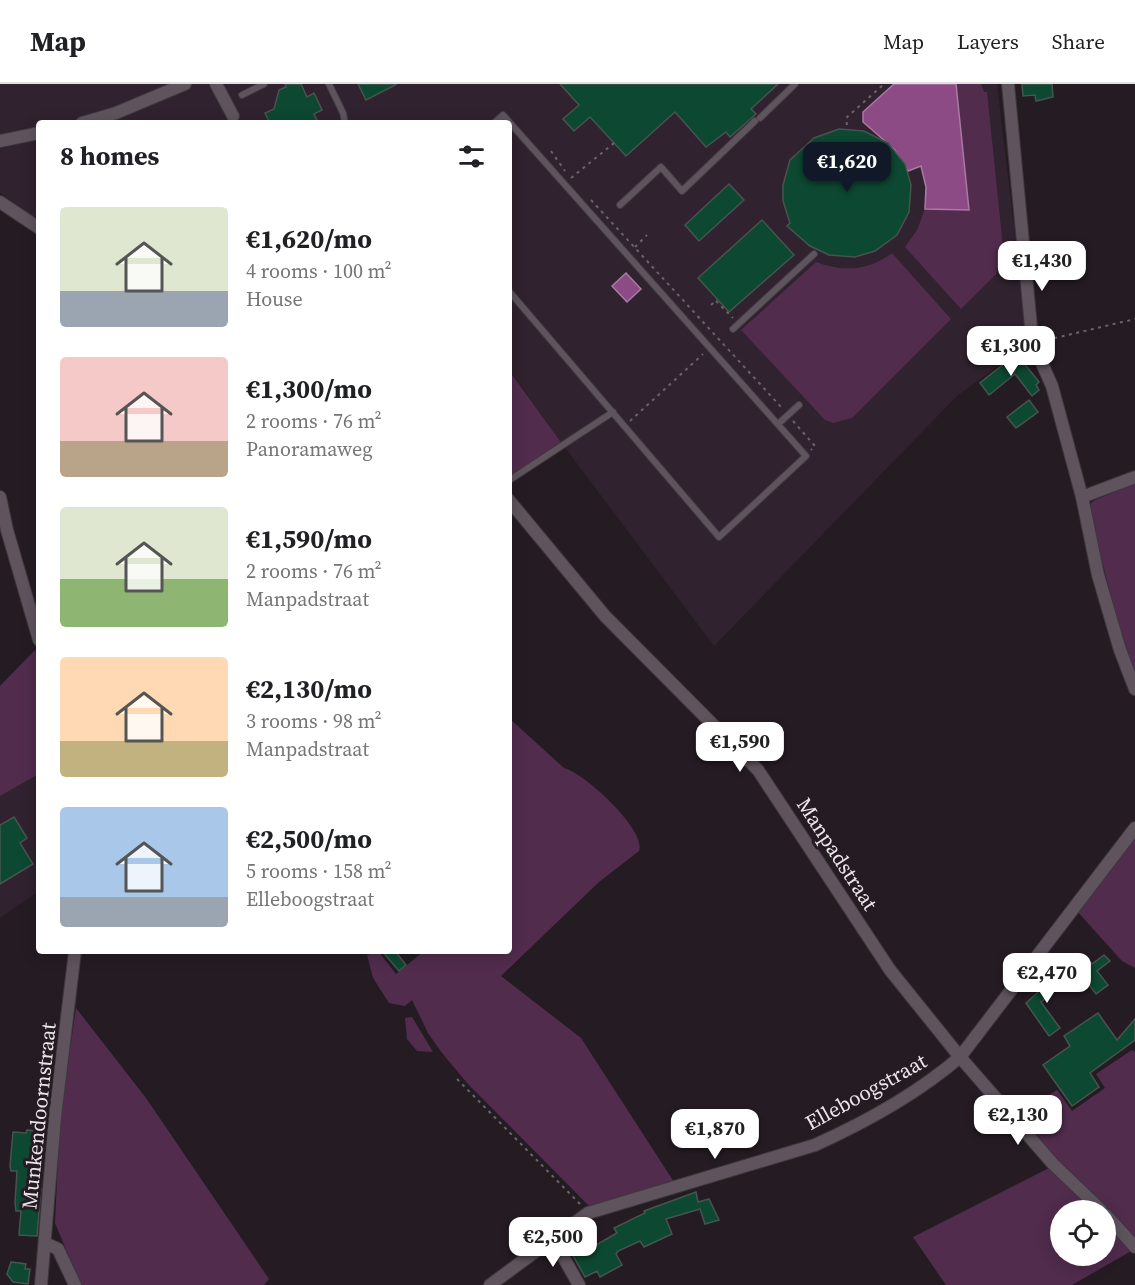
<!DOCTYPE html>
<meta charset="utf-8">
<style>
body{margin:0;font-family:"Source Serif 4",serif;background:#f6f6f6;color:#202124;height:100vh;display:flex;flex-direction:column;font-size:22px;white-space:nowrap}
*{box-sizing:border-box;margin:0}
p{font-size:20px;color:#757577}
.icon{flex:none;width:33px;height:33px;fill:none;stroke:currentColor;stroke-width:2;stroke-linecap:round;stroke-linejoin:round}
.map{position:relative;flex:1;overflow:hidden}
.drawer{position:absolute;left:36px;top:36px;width:476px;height:834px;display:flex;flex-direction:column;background:#fff;border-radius:6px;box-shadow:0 3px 15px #0003}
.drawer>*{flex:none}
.fabs{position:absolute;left:1050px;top:1116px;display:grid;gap:12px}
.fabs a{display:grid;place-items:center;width:66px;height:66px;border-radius:50%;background:#fff;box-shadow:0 3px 15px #0003;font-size:30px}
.price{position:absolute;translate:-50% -51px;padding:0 14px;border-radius:12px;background:#fff;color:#222;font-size:20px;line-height:39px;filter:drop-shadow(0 2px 3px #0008)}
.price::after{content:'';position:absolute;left:50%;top:36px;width:18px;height:14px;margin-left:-9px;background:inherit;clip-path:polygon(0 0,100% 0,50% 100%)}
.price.active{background:#111827;color:#fff}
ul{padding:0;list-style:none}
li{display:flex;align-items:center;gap:18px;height:150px;padding:0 24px}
li span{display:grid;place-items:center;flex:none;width:168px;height:120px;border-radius:6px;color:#555}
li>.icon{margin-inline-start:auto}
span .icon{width:72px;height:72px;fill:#fffc;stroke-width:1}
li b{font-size:26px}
h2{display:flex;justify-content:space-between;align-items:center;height:72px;padding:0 24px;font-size:26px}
header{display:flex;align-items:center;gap:36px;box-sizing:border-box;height:84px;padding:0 30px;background:#fff;border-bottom:2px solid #e0e0e0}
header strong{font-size:28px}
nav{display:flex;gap:33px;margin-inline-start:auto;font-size:21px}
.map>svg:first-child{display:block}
.built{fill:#30222e}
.green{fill:#512c4d}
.water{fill:#8c4b85;stroke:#a97aa4;stroke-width:1.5}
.building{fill:#0d4832;stroke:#47544e;stroke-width:1.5}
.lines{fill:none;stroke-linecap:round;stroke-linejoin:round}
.lane-casing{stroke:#3f373e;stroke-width:8}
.street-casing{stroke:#3f373e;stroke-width:14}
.path{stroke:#6c646a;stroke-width:2;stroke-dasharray:3 4.5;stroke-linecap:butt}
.lane{stroke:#5f545d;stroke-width:6}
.street{stroke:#5f545d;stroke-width:12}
.labels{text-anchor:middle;stroke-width:6;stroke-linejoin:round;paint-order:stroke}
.street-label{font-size:21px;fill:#ece6eb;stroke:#251c23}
</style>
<header>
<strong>Map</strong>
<nav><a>Map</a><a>Layers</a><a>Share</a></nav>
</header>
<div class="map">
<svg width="1135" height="1201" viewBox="0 0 1135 1201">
<rect width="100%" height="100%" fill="#251c23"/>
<g class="built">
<path d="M0,0H997L1028,260L957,312L714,562L563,361L509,285L508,39H39V137L0,109Z"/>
<path d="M39,690V807L0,834V712Z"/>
</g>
<g class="green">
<path d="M956,0H981L984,8H987L1003,163L996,190L961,225L905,163L917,146L925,125L969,126Z"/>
<path d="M892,169L951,235L852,334L833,339L825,336L741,246L816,178C843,188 868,187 892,169Z"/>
<path d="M508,285L563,361L508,397Z"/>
<path d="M1135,399V590L1116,531L1088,423L1093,417Z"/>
<path d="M35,566L39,582V690L0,712V602Z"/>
<path d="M509,634L564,684C583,688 647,746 639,767L599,798L501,892L581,954L674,1098L595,1123L588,1121L468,1000L442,969L428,949L412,916L405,922L389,919L373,894L367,871L378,867L396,890L424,867H508Z"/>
<path d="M1135,748V884L1122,877L1077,827Z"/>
<path d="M76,924L146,1014L269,1195L264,1201H81L55,1139L60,1034Z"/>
<path d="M412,933L433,968L417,967L407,955L405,934Z"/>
<path d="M1132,966L1135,968V1155L1016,1032L1057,1006L1072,1027L1105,1004L1096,990Z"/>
<path d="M1051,1083L1096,1126H1060V1172H1106V1135L1133,1166L1072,1201H946L913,1153Z"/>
</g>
<g class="water">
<path d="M894,0H956L969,126L925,125L926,103L921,82L908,87L894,65L863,38V28Z"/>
<path d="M626,189L641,205L627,218L612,202Z"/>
</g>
<g class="building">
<path d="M285,0H301L307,13L314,9L322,26L314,30L317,36L311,39H270L265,29L274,25L279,6L286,3Z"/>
<path d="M358,0H397L366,16Z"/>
<path d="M560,0H778L751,25L756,30L730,53L726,48L706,63L675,28L626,72L590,33L574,47L563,35L579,21Z"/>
<path d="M1022,0H1052L1053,13L1036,17L1035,11L1023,12Z"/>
<path d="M839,45L864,47L888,59L905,80L911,101L909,128L897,151L875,167L855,173L829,171L810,162L787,142L790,139L783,117V101L790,76L814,54Z"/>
<path d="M729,100L744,116L699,157L685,141Z"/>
<path d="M762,136L794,171L729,228L698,194Z"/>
<path d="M1019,273L1039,298L1036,301L1039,306L1032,312L1015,290L989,311L980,299L1005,279L1008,282Z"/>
<path d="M1029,316L1038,328L1016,344L1007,333Z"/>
<path d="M14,733L27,754L20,759L33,780L0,800V741Z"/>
<path d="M382,867H395L406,881L399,887Z"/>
<path d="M1104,871L1110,877L1097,887L1108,901L1096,910L1077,885L1089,876L1092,880Z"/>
<path d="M1064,885L1070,892L1041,918L1060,944L1049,952L1026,919Z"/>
<path d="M1098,929L1117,956L1135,935V956L1090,989L1099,1003L1072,1022L1043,981L1070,962L1064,952Z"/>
<path d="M27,1046L39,1047L37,1062L34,1061L32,1099H36V1104H41L37,1152L19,1151L21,1127H16L15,1119L17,1087H11L10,1082L13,1048L26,1049Z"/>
<path d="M696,1108L698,1118L709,1115L719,1136L705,1140L700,1125L666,1135L672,1150L644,1163L640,1157L618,1167L616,1170L622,1181L600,1193L597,1187L585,1193L571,1168L581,1163L584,1168L617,1149L614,1144L645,1129L644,1127Z"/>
<path d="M11,1178L26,1180L25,1185H30L28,1200L13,1198L7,1190Z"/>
</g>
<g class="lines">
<defs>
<g id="lane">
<path d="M329,0L343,29L345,39"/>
<path d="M242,11L264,0"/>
<path d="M760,34L795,0"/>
<path d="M494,39L503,31L806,372L719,453L508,206"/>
<path d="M620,121L661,83L682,107L755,37"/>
<path d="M733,245L814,170"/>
<path d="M778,340L799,321"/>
<path d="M508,397L613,328"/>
</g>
<g id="street">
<path d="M216,0L233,32"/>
<path d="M1008,0L1031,243L1040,275L1052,302L1082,413L1098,491L1120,566L1135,605"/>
<path d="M82,39L116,29L185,0"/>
<path d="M0,57L39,49"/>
<path d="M0,118L39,144"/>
<path d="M0,413L7,446L39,556"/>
<path d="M1082,413L1135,393"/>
<path d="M508,415L605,532L758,686L890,886L960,973L1053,1080L1101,1126"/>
<path d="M1106,1131L1135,1163"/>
<path d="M552,1153L579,1201"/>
<path d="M47,1160L58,1165L75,1201"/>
<path d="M41,1201L55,1033L75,867"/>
<path d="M490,1201L588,1129L815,1061C866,1038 917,1010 960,973L1135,744"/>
</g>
</defs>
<use href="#lane" class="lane-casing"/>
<use href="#street" class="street-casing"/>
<g class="path">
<path d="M847,41L846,34L884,0"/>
<path d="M551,67L565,87"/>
<path d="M571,94L614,59"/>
<path d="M591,116L782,324"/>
<path d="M635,163L647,151"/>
<path d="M716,217L733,234"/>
<path d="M711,221L717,216"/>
<path d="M1047,256L1135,235"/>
<path d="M630,337L703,270"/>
<path d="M793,337L815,362L811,366"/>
<path d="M457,995L580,1120"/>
</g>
<use href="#lane" class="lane"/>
<use href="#street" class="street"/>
</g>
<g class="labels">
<g class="street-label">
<text transform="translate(837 770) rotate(57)" y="7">Manpadstraat</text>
<text transform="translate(866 1008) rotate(-29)" y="7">Elleboogstraat</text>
<text transform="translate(39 1032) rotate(-84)" y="7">Munkendoornstraat</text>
</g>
</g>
</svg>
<div class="fabs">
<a><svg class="icon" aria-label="locate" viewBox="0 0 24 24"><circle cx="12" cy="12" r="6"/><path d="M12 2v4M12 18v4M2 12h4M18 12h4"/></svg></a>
</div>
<b class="price active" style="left:847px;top:109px">€1,620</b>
<b class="price" style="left:1042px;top:208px">€1,430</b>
<b class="price" style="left:1011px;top:293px">€1,300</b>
<b class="price" style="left:740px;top:689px">€1,590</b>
<b class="price" style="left:1047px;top:920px">€2,470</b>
<b class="price" style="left:1018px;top:1062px">€2,130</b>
<b class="price" style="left:715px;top:1076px">€1,870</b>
<b class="price" style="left:553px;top:1184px">€2,500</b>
<section class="drawer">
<h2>8 homes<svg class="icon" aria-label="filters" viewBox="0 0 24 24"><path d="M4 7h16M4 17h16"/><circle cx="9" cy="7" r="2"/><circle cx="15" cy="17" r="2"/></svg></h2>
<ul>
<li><span style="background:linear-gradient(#dfe7d0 70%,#9aa5b1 0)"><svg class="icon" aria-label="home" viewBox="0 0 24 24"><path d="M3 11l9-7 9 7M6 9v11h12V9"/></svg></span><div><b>€1,620/mo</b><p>4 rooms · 100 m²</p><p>House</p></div></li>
<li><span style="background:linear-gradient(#f6c9c9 70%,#b9a48a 0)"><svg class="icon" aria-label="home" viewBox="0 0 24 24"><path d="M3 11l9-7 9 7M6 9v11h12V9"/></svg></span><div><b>€1,300/mo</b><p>2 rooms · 76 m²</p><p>Panoramaweg</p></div></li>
<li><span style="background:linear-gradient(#dfe7d0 60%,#8fb573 0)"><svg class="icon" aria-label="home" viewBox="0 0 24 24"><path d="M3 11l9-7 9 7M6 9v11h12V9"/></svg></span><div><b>€1,590/mo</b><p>2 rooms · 76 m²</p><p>Manpadstraat</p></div></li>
<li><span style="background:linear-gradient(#ffd9b3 70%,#c2b280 0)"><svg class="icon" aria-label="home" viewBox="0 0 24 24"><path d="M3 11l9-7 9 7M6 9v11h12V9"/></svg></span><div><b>€2,130/mo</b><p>3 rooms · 98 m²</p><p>Manpadstraat</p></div></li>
<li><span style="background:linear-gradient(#a9c7e8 75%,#9aa5b1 0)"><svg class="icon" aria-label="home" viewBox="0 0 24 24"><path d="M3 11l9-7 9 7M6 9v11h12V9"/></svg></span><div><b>€2,500/mo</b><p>5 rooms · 158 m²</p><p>Elleboogstraat</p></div></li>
</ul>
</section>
</div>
